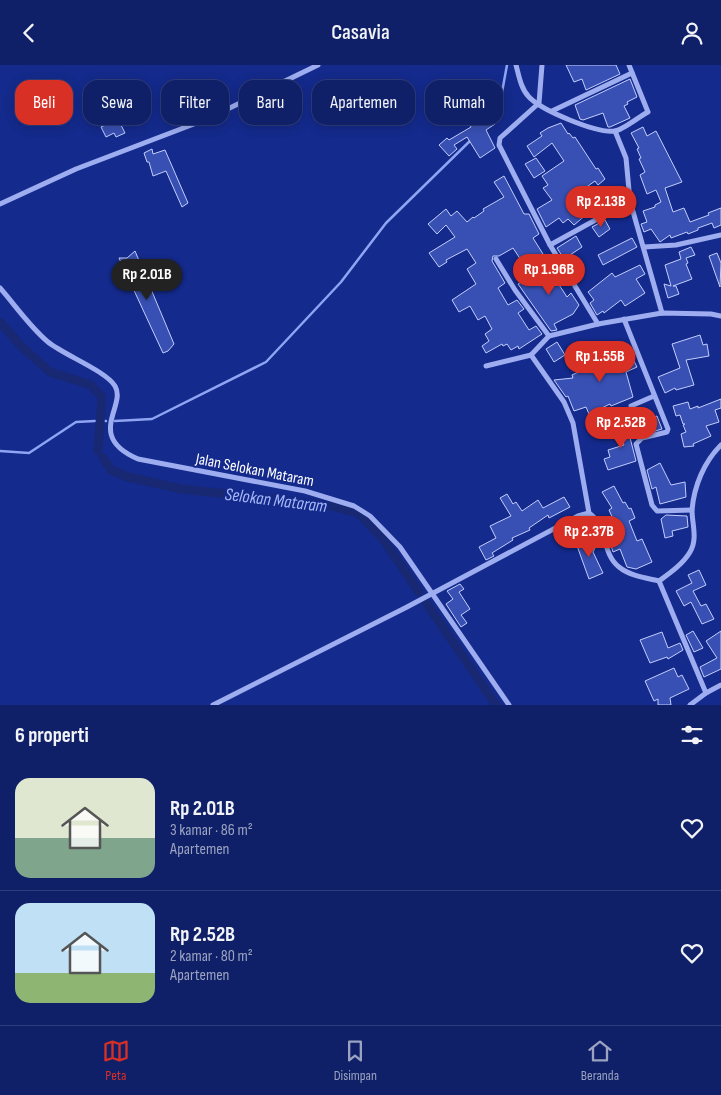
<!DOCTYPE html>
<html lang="id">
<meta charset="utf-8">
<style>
body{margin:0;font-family:"Sofia Sans Condensed",sans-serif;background:#1d2d71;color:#f1f3f6;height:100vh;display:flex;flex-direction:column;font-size:19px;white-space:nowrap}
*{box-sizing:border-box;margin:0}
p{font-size:16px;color:#9ba3c0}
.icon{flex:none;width:28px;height:28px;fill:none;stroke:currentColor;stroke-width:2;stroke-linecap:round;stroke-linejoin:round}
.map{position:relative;height:640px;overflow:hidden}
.drawer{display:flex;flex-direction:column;background:#0f2069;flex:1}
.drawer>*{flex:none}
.banner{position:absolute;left:15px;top:15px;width:691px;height:45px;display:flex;gap:10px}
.price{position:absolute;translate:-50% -42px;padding:0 11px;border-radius:18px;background:#d93025;color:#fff;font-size:16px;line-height:32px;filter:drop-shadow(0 1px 2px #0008)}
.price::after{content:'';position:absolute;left:50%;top:30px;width:15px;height:11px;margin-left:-8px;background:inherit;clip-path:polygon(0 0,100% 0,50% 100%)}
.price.active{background:#222;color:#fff}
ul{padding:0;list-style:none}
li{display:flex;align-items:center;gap:15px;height:125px;padding:0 15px}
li+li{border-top:1px solid #2f3e7d}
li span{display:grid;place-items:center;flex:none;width:140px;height:100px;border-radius:15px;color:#555}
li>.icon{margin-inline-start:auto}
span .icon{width:60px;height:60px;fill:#fffc;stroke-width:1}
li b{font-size:21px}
h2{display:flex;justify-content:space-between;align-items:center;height:60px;padding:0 15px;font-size:21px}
.chip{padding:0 18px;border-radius:15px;background:#0f2069;box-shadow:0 2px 12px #0003,0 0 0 1px #2f3e7d;font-size:18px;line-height:45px}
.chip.active{background:#d93025;color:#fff}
header{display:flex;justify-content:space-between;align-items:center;height:65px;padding:0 15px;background:#0f2069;font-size:22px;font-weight:600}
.tabs{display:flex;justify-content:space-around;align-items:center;height:70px;border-top:1px solid #2f3e7d;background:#0f2069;font-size:14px;color:#9ba3c0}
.tabs a{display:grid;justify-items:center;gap:2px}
.tabs .active{color:#d93025}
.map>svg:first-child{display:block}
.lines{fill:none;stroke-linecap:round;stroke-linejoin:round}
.stream{stroke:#8fa4f3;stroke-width:2.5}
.canal{stroke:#182873;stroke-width:9}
.building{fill:#3850b3;stroke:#c3cefc}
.street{stroke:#9dadf0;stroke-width:5}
.labels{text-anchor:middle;stroke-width:4;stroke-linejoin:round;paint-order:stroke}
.street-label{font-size:16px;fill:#fff;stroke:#142a8c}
.water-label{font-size:18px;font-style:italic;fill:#a8b8f7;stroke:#142a8c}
</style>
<header><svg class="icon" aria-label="back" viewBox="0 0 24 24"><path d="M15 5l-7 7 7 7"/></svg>Casavia<svg class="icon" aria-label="person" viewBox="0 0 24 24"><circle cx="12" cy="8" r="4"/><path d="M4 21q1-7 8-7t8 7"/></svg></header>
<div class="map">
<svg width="721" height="640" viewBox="0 0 721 640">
<rect width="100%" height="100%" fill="#142a8c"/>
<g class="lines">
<g class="stream">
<path d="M492,55L498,49L507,0"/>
<path d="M104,356H106"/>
<path d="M115,356L152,354L266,297L341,217L386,158L472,74"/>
<path d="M0,386L29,388L76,357L95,356"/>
</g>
<g class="canal">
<path d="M0,257L22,282L50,307L91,320L102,332L98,386"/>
<path d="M103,393L111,405L128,412L181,424L327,440L358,448L383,474L419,527"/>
<path d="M427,539L496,640"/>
</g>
</g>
<g class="building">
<path d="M566,0H616L620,9L586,25L582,14L574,17Z"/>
<path d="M630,14L637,32L627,37L628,39L624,41L630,53L610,62H608L603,48L583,55L580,54L575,40Z"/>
<path d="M492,53L495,59L486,65L495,83L480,93L467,72L454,80L457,84L449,91L439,80L447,73L449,75L471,62L470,60L477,56L479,60Z"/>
<path d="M118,54L125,68L116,72L114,68L106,72L101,62Z"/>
<path d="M561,58L568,69L569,68L573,73L575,72L596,104L598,103L605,114L598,120L595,116L574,131L587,149L574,160L568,154L563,158L559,153L546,162L537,144L552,135L543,123L548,120L542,111L564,96L552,78L534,92L527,81L542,71L540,68L548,63Z"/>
<path d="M643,62L647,71L656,66L682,117L665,123L673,147L684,143L690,157L709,150L708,148L721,143V160L714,163L712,158L698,163V165L688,169L687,167L671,173L670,170L660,177L651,164L644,167L641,159L647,157L643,146L655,142V140L661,137L656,125L647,129L640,110L645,107L639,94L641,93L637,84L639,83L631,68Z"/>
<path d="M152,84L153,89L165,85L188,138L182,142L166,106L153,111L149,97H147L144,88Z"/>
<path d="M536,93L545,106L534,113L525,99Z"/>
<path d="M504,111L524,149H529L539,169L533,173L543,189L525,201L513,183L499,191H493L492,196L505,218L498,223L508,240L517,235L524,244L518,248L529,265L536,261L542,269L519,284L518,281L511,285L507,279L503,281L502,279L486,288L482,281L489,276L485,269L492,264L485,251L478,255L470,241L459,247L452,235L476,219L467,204L476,198L467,184L446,195L447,197L439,202L429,188L455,172L446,160L437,169L428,159L446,144L451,151L457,146L467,157L473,152L474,153L484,146L483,144L504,132L494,117Z"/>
<path d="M605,155L610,164L599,172L592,162Z"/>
<path d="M576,171L582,182L564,194L557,183Z"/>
<path d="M632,173L637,182L603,200L598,190Z"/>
<path d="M691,182L695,190L686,193L688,198L686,199L692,214L673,221H676L679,229L668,233L664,219L671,221L665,200L681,194L679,187Z"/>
<path d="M135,186L174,279L168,286L163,288L119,193H127Z"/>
<path d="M717,188L721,198L720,222L709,191Z"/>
<path d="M555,196L561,207L554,212L567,232L571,228L579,240L573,249L554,259L557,265L551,266L518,219Z"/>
<path d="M640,200L645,209L636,214L645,228L625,241L621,235L604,248L603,246L597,250L590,238L594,235L588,227L612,208L615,212Z"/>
<path d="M700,270L703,280L707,279L709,291L686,295L694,320L676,325L675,323L665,328L658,312L680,303L672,279Z"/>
<path d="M557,277L565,290L554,297L546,284Z"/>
<path d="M621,283L627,295L632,292L637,302L626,307L633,332L611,341L610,339L589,349L586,342L574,346L568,331L566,332L554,315L573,313L572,310L585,304L582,299Z"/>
<path d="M721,334V343L715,345L719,357L706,361L711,371L693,379L694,381L684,382L681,369L686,367L683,360L685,359H683L680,350L676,351L673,341L688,337L690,344L698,341V343Z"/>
<path d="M645,344L649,354L657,351L662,364L638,371L625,351Z"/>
<path d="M625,353L636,396L608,405L604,394L610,392L608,385L624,380L615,356Z"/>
<path d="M660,398L671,420L685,417L686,432L660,439L656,422L652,424L647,405Z"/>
<path d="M614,421L623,438L625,437L629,444L631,443L635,453L629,456L637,476L642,474L652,497L636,504L627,502L620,484L613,487L610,477L617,473L615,466L618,465L609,445L612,443L602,427Z"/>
<path d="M507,429L513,439L516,437L522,446L538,435L543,443L564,432L570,442L549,453L548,450L529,463L530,465L512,473L513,475L492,488L494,491L486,495L479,482L496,473L490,461L511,451L500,433Z"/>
<path d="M666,450L687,451L688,462L672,466L673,471L665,473L661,454Z"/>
<path d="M591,473L595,483L593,487L603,508L589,514L576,478Z"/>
<path d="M699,505L706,520L693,526L701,541L706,539L714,554L702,559L691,537L684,541L676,526L692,518L688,510Z"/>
<path d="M460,519L464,524L459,527L470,544L461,550L467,558L461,562L446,539L453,534L447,526Z"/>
<path d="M693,566L703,583L694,587L686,570Z"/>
<path d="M721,566V604L704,612L700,602L717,593L706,576Z"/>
<path d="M662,567L668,583L680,578L683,585L668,594L667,592L650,598L640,575Z"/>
<path d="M674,603L678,612L682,610L689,624L670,633L671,640H658V634L654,636L645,616Z"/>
</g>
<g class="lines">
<g class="street">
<path d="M516,0C519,11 521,24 529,32C541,45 597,69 615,66C623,65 640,51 648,47L629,0"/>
<path d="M542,0L539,38L500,73L499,80L550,180L598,259"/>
<path d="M552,46L632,8"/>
<path d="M615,66L626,93L630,136L662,248"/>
<path d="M0,139L76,104L207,54L318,0"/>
<path d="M550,180L630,136"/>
<path d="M644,182L676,180L721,170"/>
<path d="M496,194L515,225L549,271"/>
<path d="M0,223C15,240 30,262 48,277C64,290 106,306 115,321C127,341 85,371 138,394L305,426L354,441L370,451L400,482L509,640"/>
<path d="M624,254L668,364L667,367L642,373L636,379L652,440L657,446L692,445"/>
<path d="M486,301L531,290"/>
<path d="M631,341L654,331"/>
<path d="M659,516C646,513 630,511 619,502C601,488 608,460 589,448L573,358L564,337L531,290L549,271L598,259L662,248L711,249L721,251"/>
<path d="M706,628L659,516C670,508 683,499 690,487C698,474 692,459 692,445C694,421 704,397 721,380"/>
<path d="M213,640L407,542L578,451L589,448"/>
<path d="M690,640L706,628L721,620"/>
</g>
</g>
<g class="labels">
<g class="street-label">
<text transform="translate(255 404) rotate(11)" y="6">Jalan Selokan Mataram</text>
</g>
<g class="water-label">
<text transform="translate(276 435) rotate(7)" y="6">Selokan Mataram</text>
</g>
</g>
</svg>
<b class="price" style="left:601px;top:163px">Rp 2.13B</b>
<b class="price" style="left:549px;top:231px">Rp 1.96B</b>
<b class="price active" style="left:147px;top:236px">Rp 2.01B</b>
<b class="price" style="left:600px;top:318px">Rp 1.55B</b>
<b class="price" style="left:621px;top:384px">Rp 2.52B</b>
<b class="price" style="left:589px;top:493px">Rp 2.37B</b>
<div class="banner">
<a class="chip active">Beli</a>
<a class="chip">Sewa</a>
<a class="chip">Filter</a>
<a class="chip">Baru</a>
<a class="chip">Apartemen</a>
<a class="chip">Rumah</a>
</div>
</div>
<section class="drawer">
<h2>6 properti<svg class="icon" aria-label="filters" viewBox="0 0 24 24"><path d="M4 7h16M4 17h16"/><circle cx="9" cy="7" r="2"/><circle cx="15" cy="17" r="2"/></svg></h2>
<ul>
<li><span style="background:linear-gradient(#dfe7d0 60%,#7fa58c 0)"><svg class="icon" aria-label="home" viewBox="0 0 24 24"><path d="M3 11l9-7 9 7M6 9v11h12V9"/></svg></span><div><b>Rp 2.01B</b><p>3 kamar · 86 m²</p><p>Apartemen</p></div><svg class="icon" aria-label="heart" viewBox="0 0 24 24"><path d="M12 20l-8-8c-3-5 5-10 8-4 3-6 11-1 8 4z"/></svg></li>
<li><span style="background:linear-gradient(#bfe0f5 70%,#8fb573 0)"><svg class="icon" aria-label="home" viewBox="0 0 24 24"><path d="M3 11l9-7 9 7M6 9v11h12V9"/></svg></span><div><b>Rp 2.52B</b><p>2 kamar · 80 m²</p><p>Apartemen</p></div><svg class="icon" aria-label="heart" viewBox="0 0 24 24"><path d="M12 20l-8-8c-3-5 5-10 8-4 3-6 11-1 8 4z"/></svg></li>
</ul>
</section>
<nav class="tabs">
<a class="active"><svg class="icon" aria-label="map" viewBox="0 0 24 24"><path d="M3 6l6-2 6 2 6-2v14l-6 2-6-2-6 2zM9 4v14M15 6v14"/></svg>Peta</a>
<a><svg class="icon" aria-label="saved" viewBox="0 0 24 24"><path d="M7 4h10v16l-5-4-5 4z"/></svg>Disimpan</a>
<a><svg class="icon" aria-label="home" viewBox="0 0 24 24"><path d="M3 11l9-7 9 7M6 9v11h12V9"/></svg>Beranda</a>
</nav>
